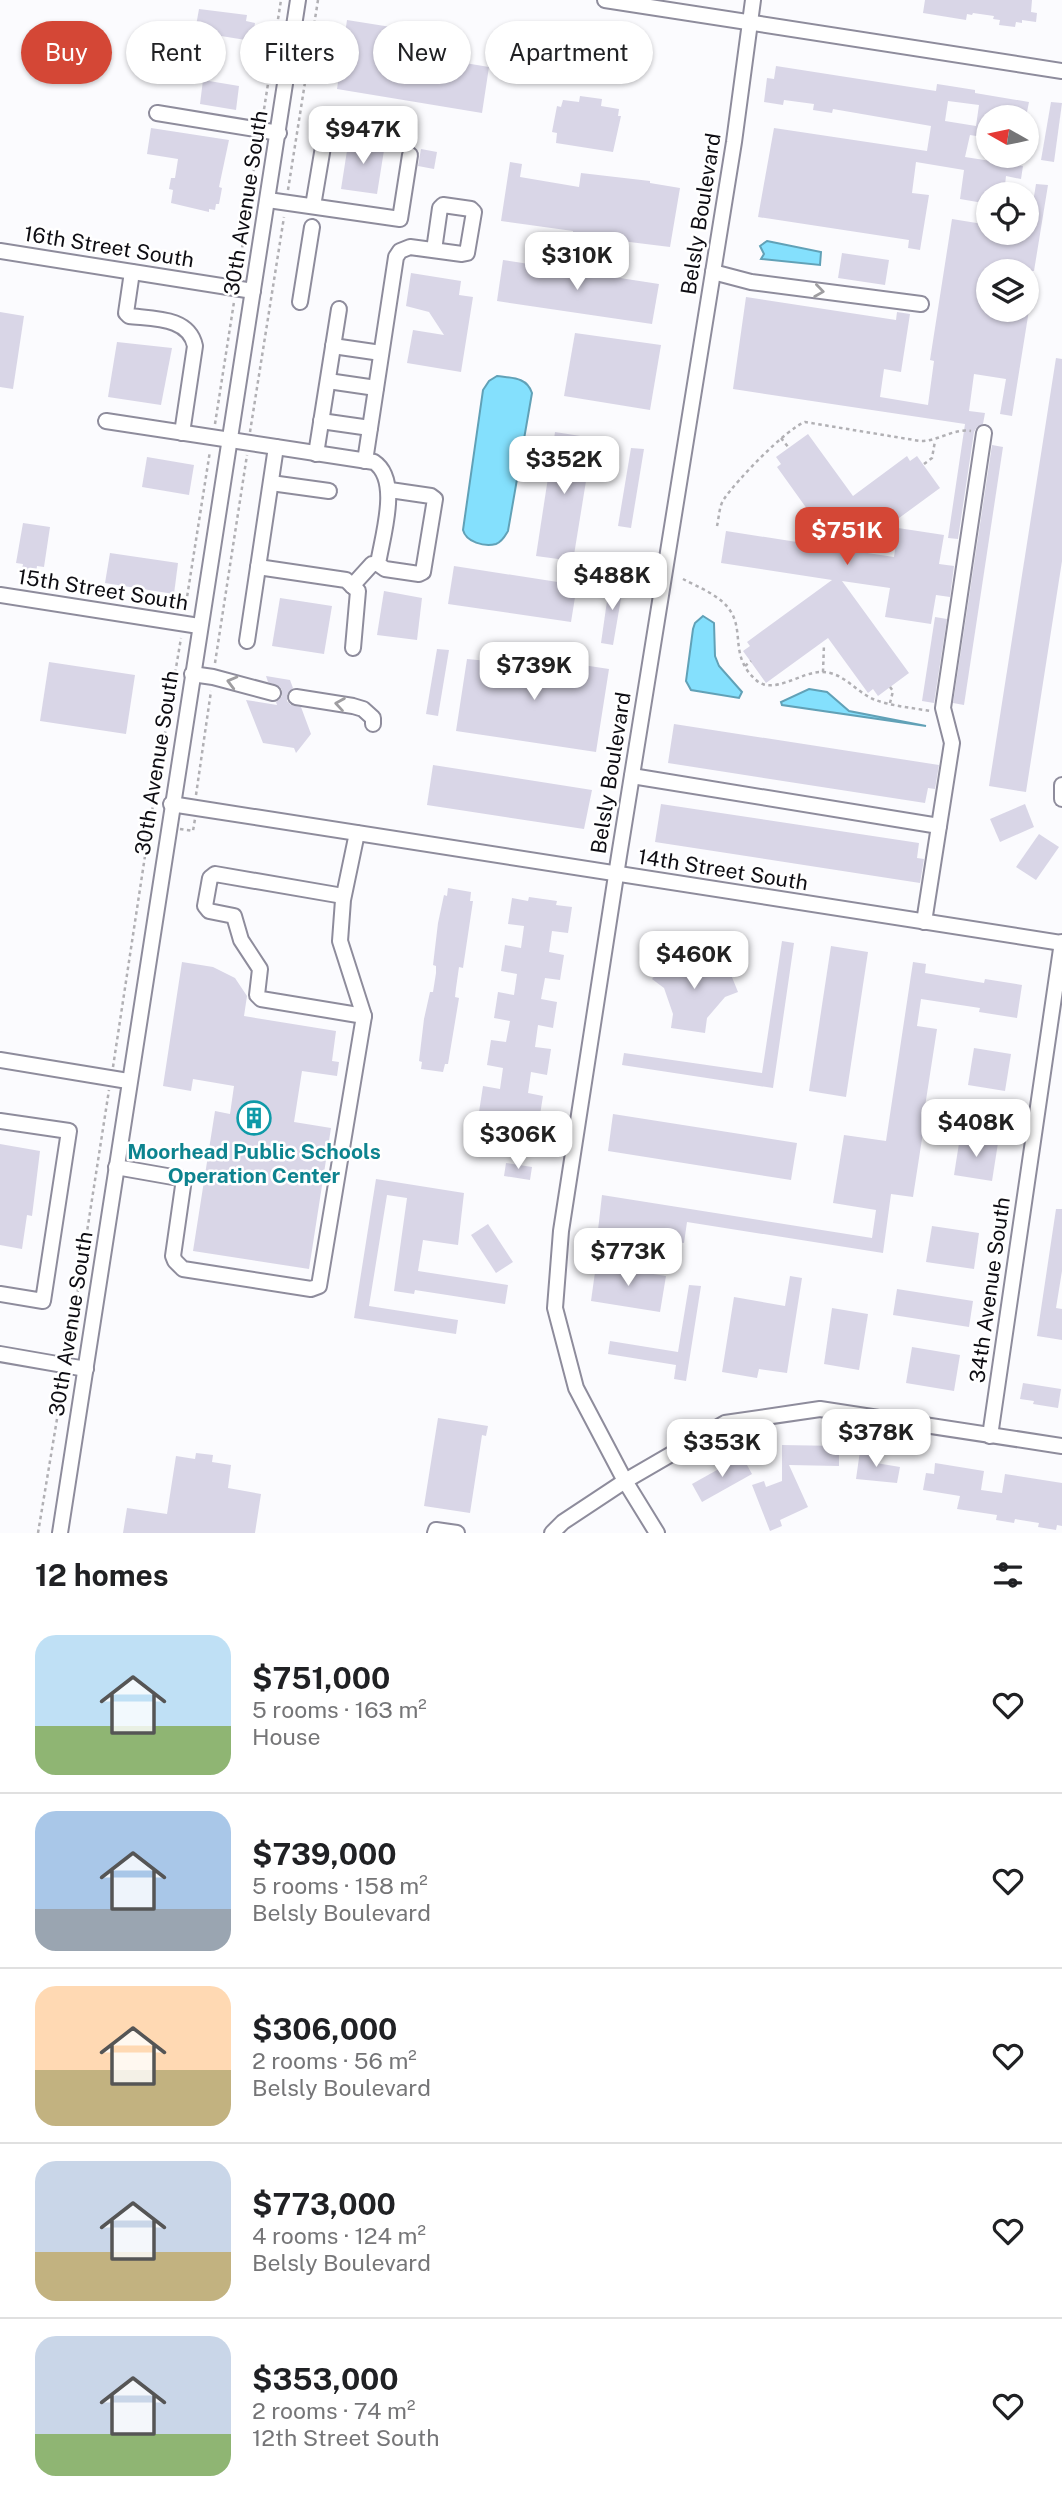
<!DOCTYPE html>
<meta charset="utf-8">
<style>
body{margin:0;font-family:"Public Sans",sans-serif;background:#f6f6f6;color:#202124;height:100vh;display:flex;flex-direction:column;font-size:26px;white-space:nowrap}
*{box-sizing:border-box;margin:0}
p{font-size:23px;color:#757577}
.icon{flex:none;width:38px;height:38px;fill:none;stroke:currentColor;stroke-width:2;stroke-linecap:round;stroke-linejoin:round}
.map{position:relative;height:1533px;overflow:hidden}
.panel{display:flex;flex-direction:column;background:#fff;flex:1}
.panel>*{flex:none}
.guide{position:absolute;left:21px;top:21px;width:700px;height:63px;display:flex;gap:14px}
.needle{width:46px;rotate:279deg}
.tools{position:absolute;left:976px;top:105px;display:grid;gap:14px}
.tools a{display:grid;place-items:center;width:63px;height:63px;border-radius:50%;background:#fff;box-shadow:0 2px 5px #0004;font-size:35px}
.price{position:absolute;translate:-50% -60px;padding:0 16px;border-radius:14px;background:#fff;color:#222;font-size:23px;line-height:46px;filter:drop-shadow(0 2px 4px #0008)}
.price::after{content:'';position:absolute;left:50%;top:42px;width:21px;height:16px;margin-left:-10px;background:inherit;clip-path:polygon(0 0,100% 0,50% 100%)}
.price.selected{background:#d44736;color:#fff}
ul{padding:0;list-style:none}
li{display:flex;align-items:center;gap:21px;height:175px;padding:0 35px}
li+li{border-top:2px solid #e0e0e0}
li span{display:grid;place-items:center;flex:none;width:196px;height:140px;border-radius:21px;color:#555}
li>.icon{margin-inline-start:auto}
span .icon{width:84px;height:84px;fill:#fffc;stroke-width:1}
li b{font-size:30px}
h2{display:flex;justify-content:space-between;align-items:center;height:84px;padding:0 35px;font-size:30px}
.pill{padding:0 24px;border-radius:32px;background:#fff;box-shadow:0 2px 5px #0004;font-size:24px;line-height:63px}
.pill.selected{background:#d44736;color:#fff}
.map>svg:first-child{display:block}
.water{fill:#84e0fd;stroke:#61a1b7;stroke-width:2}
.building{fill:#d9d6e7;fill-rule:evenodd}
.lines{fill:none;stroke-linecap:round;stroke-linejoin:round}
.minor-casing{stroke:#8e8c9c;stroke-width:18}
.path{stroke:#b1b0b4;stroke-width:2.5;stroke-dasharray:3.5 3.5;stroke-linecap:butt}
.minor{stroke:#fff;stroke-width:14}
.oneway{stroke:#9f9ea1}
.labels{text-anchor:middle;stroke-width:5;stroke-linejoin:round;paint-order:stroke}
.street-label{font-size:21px;fill:#0e0d13;stroke:#fff}
.culture-label{font-size:21px;font-weight:bold;fill:#0d838f;stroke:#fff}
</style>
<div class="map">
<svg width="1062" height="1533" viewBox="0 0 1062 1533">
<rect width="100%" height="100%" fill="#fbfbfe"/>
<g class="water">
<path d="M767,241L821,252L820,265L761,259L764,254L760,246Z"/>
<path d="M497,376C512,378 527,377 532,393L508,531C505,536 502,542 496,544C484,547 466,542 463,530L483,390L489,381Z"/>
<path d="M703,616L714,623L715,656L719,666L742,692L739,698L691,690L686,681L693,629L695,623Z"/>
<path d="M809,689L827,692L849,711L926,726L782,705L781,702Z"/>
</g>
<g class="building">
<path d="M925,0H1032L1031,12L1037,13L1036,22L1022,20V23L1016,22L1015,27L999,25L1000,20L993,19L994,16L973,13L972,15L967,14L966,20L923,13Z"/>
<path d="M199,9L247,15L246,21L255,23L252,41L221,36L220,41L194,37Z"/>
<path d="M347,20L391,27L387,50L489,67L482,113L337,89Z"/>
<path d="M776,66L936,91L937,84L950,86L975,90V93L1029,102L1026,117H989V138L970,135L965,157L1023,166L1021,179L1006,176L1004,194H989V204L960,199L964,170L916,162L912,193L929,195L920,250L908,248L909,240L758,217L774,128L927,151L931,126L833,109L832,113L813,110L814,104L784,100L783,105L764,102L767,78L774,79ZM948,101L979,105L976,126L945,121Z"/>
<path d="M203,80L239,86L236,110L200,104Z"/>
<path d="M580,96L602,99L601,106L619,109L618,116H621L613,152L556,143L557,133L552,132L557,106L561,107L563,100L579,102Z"/>
<path d="M1051,102L1062,103L1054,162L1041,160Z"/>
<path d="M151,128L229,140L219,187L222,188L219,204H216L215,210L209,209V212L171,203L173,190L169,189L171,178H175L178,159L147,154Z"/>
<path d="M349,138L385,144L377,194L341,189Z"/>
<path d="M421,149L437,152L434,169L418,166Z"/>
<path d="M510,162L522,164L520,177L579,187L581,173L650,181V183L680,188L670,247L597,238L573,234V231L501,221Z"/>
<path d="M1036,184L1048,185L1034,271H983L979,297L989,299V310H1029L1012,416L1000,414L1006,379L974,374L969,411L985,413L983,424L977,427L974,432L958,539L948,538L965,424L733,389L746,297L896,320L897,312L910,314L901,372L884,369L880,397L928,405L934,361L930,360L952,219L989,225V233H1028Z"/>
<path d="M842,253L889,260L885,285L838,278Z"/>
<path d="M503,260L659,284L652,324L497,301Z"/>
<path d="M411,273L461,281L459,295L473,297L461,372L407,363L413,330L444,335L429,312L406,306Z"/>
<path d="M0,312L24,316L13,389L0,387Z"/>
<path d="M575,333L661,345L650,410L564,396Z"/>
<path d="M117,342L172,348L161,405L108,397Z"/>
<path d="M1056,358L1062,359V561L1026,792L989,786Z"/>
<path d="M555,432L593,438L573,561L536,556Z"/>
<path d="M808,434L853,496L907,456L910,461L917,456L940,488L854,551L894,557L898,528L944,535L939,564L954,566L950,597L936,595L931,624L885,617L890,588L842,581L909,673L878,696L873,689L868,693L828,638L766,683L743,651L750,646L747,642L832,580L721,563L726,531L835,548L777,467L781,464L776,457Z"/>
<path d="M992,445L1003,447L964,705L953,703Z"/>
<path d="M631,448L644,449L631,528L618,526Z"/>
<path d="M147,457L194,465L189,495L142,487Z"/>
<path d="M23,523L50,527L44,567L37,566L36,573L22,570L23,564L16,563Z"/>
<path d="M110,553L178,563L174,594L105,583Z"/>
<path d="M454,566L577,585L571,622L448,604Z"/>
<path d="M610,580L624,581L613,645L601,643Z"/>
<path d="M384,591L422,598L417,640L377,635Z"/>
<path d="M280,598L332,606L324,654L272,646Z"/>
<path d="M935,617L947,619L934,703L922,701Z"/>
<path d="M437,649L449,650L438,716L426,714Z"/>
<path d="M511,654L609,669L596,752L456,731L467,659L510,663Z"/>
<path d="M49,662L135,675L126,734L40,721Z"/>
<path d="M266,676L290,680L293,688L287,695V701L291,705L301,707L311,734L296,753L294,748L263,743L246,700L277,705L276,702L282,696V690L279,686L268,682Z"/>
<path d="M674,724L939,765L935,789L928,788L925,803L668,763Z"/>
<path d="M433,765L592,790L584,829L427,805Z"/>
<path d="M661,804L919,843L917,858L924,859L920,883L655,842Z"/>
<path d="M1025,804L1034,827L1000,842L990,819Z"/>
<path d="M1039,834L1059,847L1036,880L1016,867Z"/>
<path d="M448,888L471,892L470,901H473L463,968L459,967L456,988L455,997L459,998L448,1064H445L443,1072L421,1069L422,1062L419,1061L424,1019L430,992H433L436,973V966L433,965L438,923L444,895L447,896Z"/>
<path d="M529,897L557,901L556,905L572,907L568,933L552,931L549,952L564,955L560,980L545,978L541,999L557,1002L553,1028L538,1025L535,1047L551,1049L547,1075L531,1072L528,1093L543,1096L539,1121L523,1119V1122L495,1117L496,1114L479,1112L483,1086L500,1089L503,1068L487,1065L491,1040L506,1042L510,1021L494,1018L498,992L514,995L517,974L501,971L505,945L521,948L524,926L508,924L512,898L528,901Z"/>
<path d="M782,941L794,943L773,1088L622,1065L624,1053L762,1073Z"/>
<path d="M831,946L868,952L846,1097L809,1091Z"/>
<path d="M673,952L685,962L711,966L725,960L738,992L725,997L707,1018L705,1033L671,1028L673,1014L664,988L652,979Z"/>
<path d="M182,962L213,967L235,978L247,996L244,1016L336,1031L332,1061L339,1062L337,1076L302,1071L294,1122L331,1128L309,1269L193,1251L215,1111L230,1114L234,1086L193,1079L191,1091L163,1086Z"/>
<path d="M913,962L926,964L925,973L984,983L985,979L1022,985L1017,1018L979,1012L980,1008L921,999L917,1026L937,1029L924,1113H926L913,1197L891,1194L883,1253L687,1222L684,1243L598,1230L602,1195L872,1238L876,1210L833,1203L844,1135L886,1141Z"/>
<path d="M974,1048L1011,1054L1005,1091L968,1085Z"/>
<path d="M613,1114L797,1143L791,1180L608,1151Z"/>
<path d="M960,1137L998,1143L992,1181L954,1175Z"/>
<path d="M0,1144L40,1151L32,1216L27,1215L22,1249L0,1245Z"/>
<path d="M506,1163L532,1167L530,1180L504,1176Z"/>
<path d="M376,1179L464,1193L458,1245L423,1240L418,1271L508,1285L505,1304L415,1290L414,1294L394,1291L407,1198L387,1195L369,1306L458,1320L456,1334L354,1318Z"/>
<path d="M1056,1209H1062V1271L1056,1308L1062,1309V1340L1037,1336Z"/>
<path d="M488,1224L513,1262L496,1273L471,1235Z"/>
<path d="M932,1226L979,1233L974,1269L926,1262Z"/>
<path d="M596,1265L666,1276L660,1312L591,1301Z"/>
<path d="M790,1276L802,1278L787,1373L759,1369L757,1378L722,1372L734,1297L785,1306Z"/>
<path d="M689,1285L701,1286L686,1381L674,1379L676,1365L608,1354L610,1341L678,1352Z"/>
<path d="M897,1289L973,1301L969,1327L893,1315Z"/>
<path d="M832,1308L868,1314L859,1370L824,1364Z"/>
<path d="M912,1347L960,1355L954,1391L906,1383Z"/>
<path d="M1023,1383L1061,1389L1058,1408L1033,1404L1034,1401L1020,1399Z"/>
<path d="M438,1418L488,1426L486,1436L482,1435L470,1513L424,1506Z"/>
<path d="M782,1445L839,1446V1466L789,1465L808,1507L780,1520L782,1526L770,1531L752,1485L764,1481L766,1487L782,1481Z"/>
<path d="M860,1451L878,1453L876,1463L900,1467L897,1483L856,1479Z"/>
<path d="M196,1453L213,1455L212,1462L231,1465L228,1488L261,1494L255,1533H123L127,1508L167,1514L176,1456L195,1459Z"/>
<path d="M742,1456L752,1474L702,1502L692,1484Z"/>
<path d="M935,1463L984,1471L981,1490L1002,1493L1005,1474L1062,1483V1526L1057,1525L1056,1530L1038,1527L1039,1523L1015,1519L1014,1523L996,1520L997,1515L957,1509L960,1496L923,1490L926,1473L934,1474Z"/>
</g>
<g class="lines">
<defs>
<g id="minor">
<path d="M605,0L1062,71"/>
<path d="M157,113L279,133"/>
<path d="M268,200L400,219L410,155"/>
<path d="M313,206L324,141"/>
<path d="M0,251L253,291"/>
<path d="M132,272L126,313L129,316C154,319 189,317 195,346L182,433"/>
<path d="M713,272L751,282L921,304"/>
<path d="M300,302L312,227"/>
<path d="M333,346L381,353"/>
<path d="M328,381L376,388"/>
<path d="M106,421L374,462C401,480 382,537 378,564L385,569L419,574L423,572L435,499L431,496L390,490"/>
<path d="M321,421L370,428"/>
<path d="M316,454L339,309"/>
<path d="M365,461L396,257L400,251L410,247L462,254L467,253L474,212L471,209L443,205L440,208L434,250"/>
<path d="M271,483L329,491"/>
<path d="M258,567L346,580L358,591L353,648"/>
<path d="M352,586L372,564H378"/>
<path d="M0,595L199,626"/>
<path d="M247,641L276,447"/>
<path d="M192,674L213,677L273,693"/>
<path d="M296,697L353,706L363,709L373,718V724"/>
<path d="M632,776L939,826"/>
<path d="M1062,785V799"/>
<path d="M171,804L1062,943"/>
<path d="M343,896L215,874L210,878L205,906L209,911L234,916L241,940L260,969L257,995L261,999L364,1016"/>
<path d="M924,922L952,743L943,708L984,433"/>
<path d="M0,1060L128,1081"/>
<path d="M0,1121L69,1131L43,1301L0,1294"/>
<path d="M116,1167L184,1179L173,1256L175,1261L183,1269L311,1289L319,1286L364,1016L340,941L343,900L357,833"/>
<path d="M0,1354L86,1369"/>
<path d="M990,1436L1062,942"/>
<path d="M60,1533L298,0"/>
<path d="M435,1533L436,1530L457,1533"/>
<path d="M552,1533L563,1522L625,1481L725,1423L820,1409L1062,1446"/>
<path d="M657,1533L625,1481L576,1388L555,1308L561,1231L619,856L734,142L753,0"/>
</g>
</defs>
<use href="#minor" class="minor-casing"/>
<g class="path">
<path d="M263,116L281,0"/>
<path d="M288,190L318,0"/>
<path d="M238,275L258,143"/>
<path d="M215,424L234,302"/>
<path d="M250,432L284,217"/>
<path d="M781,438L789,448"/>
<path d="M924,464L932,458L935,441"/>
<path d="M717,526C719,518 719,506 724,499C736,481 786,429 805,422L920,441C937,442 953,428 971,431"/>
<path d="M683,579C698,587 722,596 731,612C744,633 730,657 756,680C773,696 802,671 822,672C843,672 855,691 873,699C890,706 913,708 931,711"/>
<path d="M185,610L210,451"/>
<path d="M215,663L247,455"/>
<path d="M745,666L751,661"/>
<path d="M823,672L824,644"/>
<path d="M890,687L893,691L890,703"/>
<path d="M196,795L211,691"/>
<path d="M180,829L193,831L195,819"/>
<path d="M113,1067L150,823L181,638"/>
<path d="M68,1354L109,1090"/>
<path d="M38,1533L64,1377"/>
</g>
<use href="#minor" class="minor"/>
</g>
<defs><path id="oneway-chevron" d="M-2-3.5L2.5 0L-2 3.5" fill="none" stroke-width="1.6" stroke-linecap="round" stroke-linejoin="round" transform="scale(1.75)"/></defs>
<g class="oneway">
<use href="#oneway-chevron" transform="translate(819 291) rotate(8)"/>
<use href="#oneway-chevron" transform="translate(232 682) rotate(-165)"/>
<use href="#oneway-chevron" transform="translate(340 704) rotate(-171)"/>
</g>
<defs>
<symbol id="building-ring" viewBox="-11 -11 22 22"><circle r="9.5" fill="#fff" stroke="#0f9aa8" stroke-width="1.5"/><path d="M-4-6H4V6H1V3H-1V6H-4ZM-2.5-4.3h1.7v1.8h-1.7ZM.8-4.3h1.7v1.8H.8ZM-2.5-1h1.7V.8h-1.7ZM.8-1h1.7V.8H.8Z" fill="#0f9aa8"/></symbol>
</defs>
<g fill-rule="evenodd">
<use href="#building-ring" x="235" y="1099" width="38" height="38"/>
</g>
<g class="labels">
<g class="street-label">
<text transform="translate(246 203) rotate(-81)" y="7">30th Avenue South</text>
<text transform="translate(701 214) rotate(-81)" y="7">Belsly Boulevard</text>
<text transform="translate(109 247) rotate(9)" y="7">16th Street South</text>
<text transform="translate(103 590) rotate(9)" y="7">15th Street South</text>
<text transform="translate(157 763) rotate(-81)" y="7">30th Avenue South</text>
<text transform="translate(611 773) rotate(-81)" y="7">Belsly Boulevard</text>
<text transform="translate(723 870) rotate(9)" y="7">14th Street South</text>
<text transform="translate(990 1290) rotate(-82)" y="7">34th Avenue South</text>
<text transform="translate(71 1324) rotate(-81)" y="7">30th Avenue South</text>
</g>
<g class="culture-label">
<text x="254" y="1159">Moorhead Public Schools<tspan x="254" dy="24">Operation Center</tspan></text>
</g>
</g>
</svg>
<div class="tools">
<a><svg class="needle" viewBox="-14 -14 28 28"><path d="M0-13l5 13h-10z" fill="#e53935"/><path d="M0 13l5-13h-10z" fill="#757577"/></svg></a>
<a><svg class="icon" aria-label="locate" viewBox="0 0 24 24"><circle cx="12" cy="12" r="6"/><path d="M12 2v4M12 18v4M2 12h4M18 12h4"/></svg></a>
<a><svg class="icon" aria-label="layers" viewBox="0 0 24 24"><path d="M12 4l9 5-9 5-9-5zM3 14l9 5 9-5"/></svg></a>
</div>
<b class="price" style="left:363px;top:166px">$947K</b>
<b class="price" style="left:577px;top:292px">$310K</b>
<b class="price" style="left:564px;top:496px">$352K</b>
<b class="price selected" style="left:847px;top:567px">$751K</b>
<b class="price" style="left:612px;top:612px">$488K</b>
<b class="price" style="left:534px;top:702px">$739K</b>
<b class="price" style="left:694px;top:991px">$460K</b>
<b class="price" style="left:976px;top:1159px">$408K</b>
<b class="price" style="left:518px;top:1171px">$306K</b>
<b class="price" style="left:628px;top:1288px">$773K</b>
<b class="price" style="left:876px;top:1469px">$378K</b>
<b class="price" style="left:722px;top:1479px">$353K</b>
<div class="guide">
<a class="pill selected">Buy</a>
<a class="pill">Rent</a>
<a class="pill">Filters</a>
<a class="pill">New</a>
<a class="pill">Apartment</a>
</div>
</div>
<section class="panel">
<h2>12 homes<svg class="icon" aria-label="filters" viewBox="0 0 24 24"><path d="M4 7h16M4 17h16"/><circle cx="9" cy="7" r="2"/><circle cx="15" cy="17" r="2"/></svg></h2>
<ul>
<li><span style="background:linear-gradient(#bfe0f5 65%,#8fb573 0)"><svg class="icon" aria-label="home" viewBox="0 0 24 24"><path d="M3 11l9-7 9 7M6 9v11h12V9"/></svg></span><div><b>$751,000</b><p>5 rooms · 163 m²</p><p>House</p></div><svg class="icon" aria-label="heart" viewBox="0 0 24 24"><path d="M12 20l-8-8c-3-5 5-10 8-4 3-6 11-1 8 4z"/></svg></li>
<li><span style="background:linear-gradient(#a9c7e8 70%,#9aa5b1 0)"><svg class="icon" aria-label="home" viewBox="0 0 24 24"><path d="M3 11l9-7 9 7M6 9v11h12V9"/></svg></span><div><b>$739,000</b><p>5 rooms · 158 m²</p><p>Belsly Boulevard</p></div><svg class="icon" aria-label="heart" viewBox="0 0 24 24"><path d="M12 20l-8-8c-3-5 5-10 8-4 3-6 11-1 8 4z"/></svg></li>
<li><span style="background:linear-gradient(#ffd9b3 60%,#c2b280 0)"><svg class="icon" aria-label="home" viewBox="0 0 24 24"><path d="M3 11l9-7 9 7M6 9v11h12V9"/></svg></span><div><b>$306,000</b><p>2 rooms · 56 m²</p><p>Belsly Boulevard</p></div><svg class="icon" aria-label="heart" viewBox="0 0 24 24"><path d="M12 20l-8-8c-3-5 5-10 8-4 3-6 11-1 8 4z"/></svg></li>
<li><span style="background:linear-gradient(#c9d6e8 65%,#c2b280 0)"><svg class="icon" aria-label="home" viewBox="0 0 24 24"><path d="M3 11l9-7 9 7M6 9v11h12V9"/></svg></span><div><b>$773,000</b><p>4 rooms · 124 m²</p><p>Belsly Boulevard</p></div><svg class="icon" aria-label="heart" viewBox="0 0 24 24"><path d="M12 20l-8-8c-3-5 5-10 8-4 3-6 11-1 8 4z"/></svg></li>
<li><span style="background:linear-gradient(#c9d6e8 70%,#8fb573 0)"><svg class="icon" aria-label="home" viewBox="0 0 24 24"><path d="M3 11l9-7 9 7M6 9v11h12V9"/></svg></span><div><b>$353,000</b><p>2 rooms · 74 m²</p><p>12th Street South</p></div><svg class="icon" aria-label="heart" viewBox="0 0 24 24"><path d="M12 20l-8-8c-3-5 5-10 8-4 3-6 11-1 8 4z"/></svg></li>
</ul>
</section>
